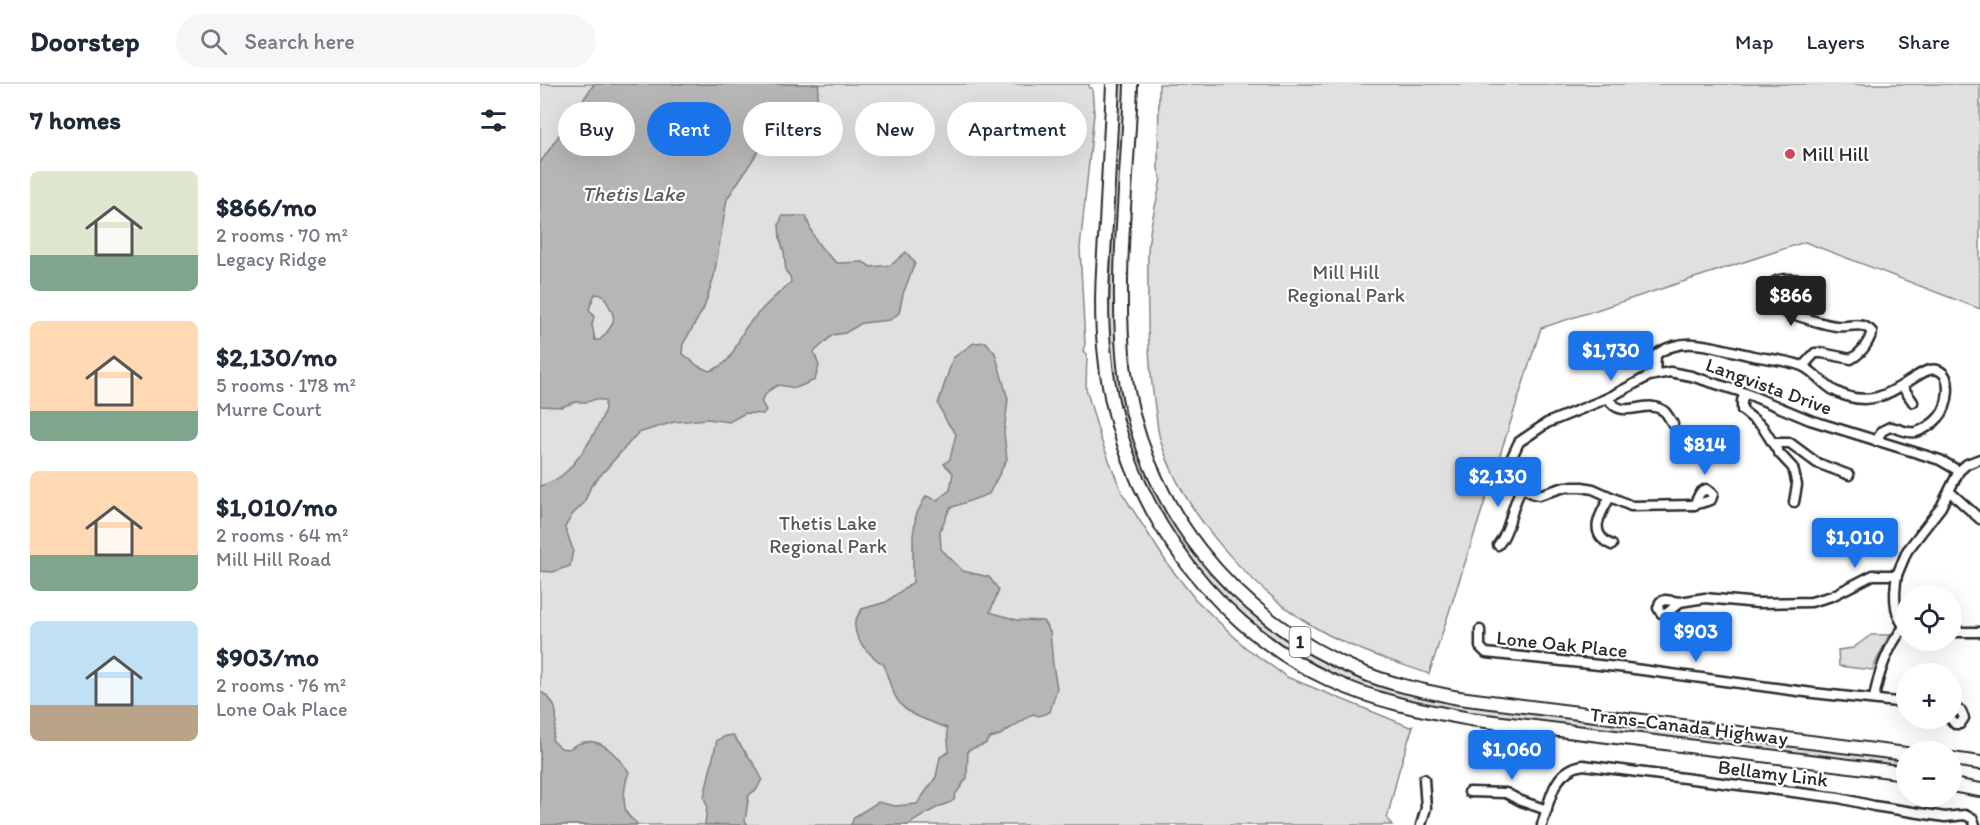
<!DOCTYPE html>
<meta charset="utf-8">
<style>
body{margin:0;font-family:Itim,sans-serif;background:#f6f6f7;color:#1f2937;height:100vh;display:flex;flex-direction:column;font-size:22px;white-space:nowrap}
*{box-sizing:border-box;margin:0}
p{font-size:20px;color:#747a83}
.icon{flex:none;width:33px;height:33px;fill:none;stroke:currentColor;stroke-width:2;stroke-linecap:round;stroke-linejoin:round}
.map{position:relative;flex:1;overflow:hidden}
.drawer{display:flex;flex-direction:column;background:#fff;width:540px}
.drawer>*{flex:none}
.hud{position:absolute;left:18px;top:18px;width:570px;height:54px;display:flex;gap:12px}
.fabs{position:absolute;left:1356px;top:501px;display:grid;gap:12px}
.fabs a{display:grid;place-items:center;width:66px;height:66px;border-radius:50%;background:#fff;box-shadow:0 6px 24px #0002;font-size:30px}
.price{position:absolute;translate:-50% -51px;padding:0 14px;border-radius:6px;background:#1a73e8;color:#fff;font-size:20px;line-height:39px;filter:drop-shadow(0 2px 3px #0008)}
.price::after{content:'';position:absolute;left:50%;top:36px;width:18px;height:14px;margin-left:-9px;background:inherit;clip-path:polygon(0 0,100% 0,50% 100%)}
.price.on{background:#222;color:#fff}
ul{padding:0;list-style:none}
li{display:flex;align-items:center;gap:18px;height:150px;padding:0 30px}
li span{display:grid;place-items:center;flex:none;width:168px;height:120px;border-radius:9px;color:#555}
li>.icon{margin-inline-start:auto}
span .icon{width:72px;height:72px;fill:#fffc;stroke-width:1}
li b{font-size:26px}
h2{display:flex;justify-content:space-between;align-items:center;height:72px;padding:0 30px;font-size:26px}
.chip{padding:0 21px;border-radius:27px;background:#fff;box-shadow:0 6px 24px #0002;font-size:21px;line-height:54px}
.chip.on{background:#1a73e8;color:#fff}
header{display:flex;align-items:center;gap:36px;box-sizing:border-box;height:84px;padding:0 30px;background:#fff;border-bottom:2px solid #e0e1e3}
header strong{font-size:28px}
nav{display:flex;gap:33px;margin-inline-start:auto;font-size:21px}
.search{width:420px;height:54px;background:#f6f6f7;display:flex;align-items:center;gap:15px;box-sizing:border-box;padding:0 21px;border-radius:33px;color:#747a83;font-size:22px}
main{display:flex;flex:1;min-height:0}
.map>svg:first-child{display:block}
.green{fill:#e0e0e0;stroke:#868686;stroke-width:1.5}
.water{fill:#b6b6b6;stroke:#7e7e7e;stroke-width:1.5;fill-rule:evenodd}
.lines{fill:none;stroke-linecap:round;stroke-linejoin:round}
.minor-casing{stroke:#2b2b2b;stroke-width:13}
.highway-casing{stroke:#2b2b2b;stroke-width:16}
.minor{stroke:#fff;stroke-width:8}
.highway{stroke:#fff;stroke-width:12}
.poi-dot{fill:#d1495b;stroke:#fff;stroke-width:2}
.labels{text-anchor:middle;stroke-width:4.5;stroke-linejoin:round;paint-order:stroke}
.shield{fill:#fff;stroke:#6b6b6b;stroke-width:1.5}
.shield-label{font-size:18px;font-weight:bold;fill:#2b2b2b}
.poi-label{font-size:20px;fill:#2b2b2b;stroke:#fff;text-anchor:start}
.park-label{font-size:20px;fill:#585858;stroke:#fff}
.street-label{font-size:20px;fill:#2b2b2b;stroke:#fff}
.water-label{font-size:21px;font-style:italic;fill:#5c5c5c;stroke:#fff}
</style>
<header>
<strong>Doorstep</strong>
<div class="search"><svg class="icon" aria-label="search" viewBox="0 0 24 24"><circle cx="10" cy="10" r="6"/><path d="M15 15l6 6"/></svg>Search here</div>
<nav><a>Map</a><a>Layers</a><a>Share</a></nav>
</header>
<main>
<section class="drawer">
<h2>7 homes<svg class="icon" aria-label="filters" viewBox="0 0 24 24"><path d="M4 7h16M4 17h16"/><circle cx="9" cy="7" r="2"/><circle cx="15" cy="17" r="2"/></svg></h2>
<ul>
<li><span style="background:linear-gradient(#dfe7d0 70%,#7fa58c 0)"><svg class="icon" aria-label="home" viewBox="0 0 24 24"><path d="M3 11l9-7 9 7M6 9v11h12V9"/></svg></span><div><b>$866/mo</b><p>2 rooms · 70 m²</p><p>Legacy Ridge</p></div></li>
<li><span style="background:linear-gradient(#ffd9b3 75%,#7fa58c 0)"><svg class="icon" aria-label="home" viewBox="0 0 24 24"><path d="M3 11l9-7 9 7M6 9v11h12V9"/></svg></span><div><b>$2,130/mo</b><p>5 rooms · 178 m²</p><p>Murre Court</p></div></li>
<li><span style="background:linear-gradient(#ffd9b3 70%,#7fa58c 0)"><svg class="icon" aria-label="home" viewBox="0 0 24 24"><path d="M3 11l9-7 9 7M6 9v11h12V9"/></svg></span><div><b>$1,010/mo</b><p>2 rooms · 64 m²</p><p>Mill Hill Road</p></div></li>
<li><span style="background:linear-gradient(#bfe0f5 70%,#b9a48a 0)"><svg class="icon" aria-label="home" viewBox="0 0 24 24"><path d="M3 11l9-7 9 7M6 9v11h12V9"/></svg></span><div><b>$903/mo</b><p>2 rooms · 76 m²</p><p>Lone Oak Place</p></div></li>
</ul>
</section>
<div class="map">
<svg width="1440" height="741" viewBox="0 0 1440 741">
<rect width="100%" height="100%" fill="#fff"/>
<filter id="ink" filterUnits="userSpaceOnUse"><feTurbulence type="fractalNoise" baseFrequency=".0167" numOctaves="2"/><feDisplacementMap in="SourceGraphic" scale="12" xChannelSelector="R" yChannelSelector="G"/><feConvolveMatrix kernelMatrix="1 2 1 2 8 2 1 2 1" color-interpolation-filters="sRGB"/></filter>
<g filter="url(#ink)">
<g class="green">
<path d="M0,0H549V4H552L554,30L540,164L545,260L543,267L547,270L546,304L560,353L582,409L629,482L656,516L705,563L747,593L870,643L873,642L859,686L847,735L852,741H0Z"/>
<path d="M579,0H587L578,178L598,361L693,511C735,549 780,578 834,598L1366,674V682C1267,670 1168,658 1068,646C996,637 917,633 848,611C708,567 612,459 578,317C571,288 570,258 569,229Z"/>
<path d="M619,0H1440V225L1265,158L1001,244L889,590C850,576 812,565 776,544C711,505 642,429 620,355C617,345 617,334 615,324C609,283 607,242 608,202C608,187 607,171 609,156C611,135 618,115 621,94L618,85Z"/>
<path d="M1331,551H1349L1332,586L1299,582L1298,566L1313,564Z"/>
</g>
<g class="water">
<path d="M54,0H279L275,30L264,29L223,60L187,115L174,192L164,224L143,260L142,269L158,282L169,287C195,279 193,262 207,242C219,226 236,212 251,198L250,192L246,188L244,168L240,155L239,141L242,132H266C273,154 279,164 297,179L323,178L331,183L351,181L366,168L375,179L363,210L359,229L350,236L322,239L305,249L293,251L274,268L279,282L275,296L256,304L238,301L228,307L221,317L226,326L224,330L205,329L189,338L168,335L134,338L98,349L51,402L44,419L32,431L25,443L33,466L30,482L13,488L0,487V402C11,399 20,394 28,386C40,373 68,334 65,317L56,315L47,318H36L21,323L0,322V79ZM55,210L63,211C76,234 79,236 60,256H55L52,241L54,232L49,225Z"/>
<path d="M446,258L455,269L468,315L464,349L467,375L449,410L410,424L400,447L401,465L423,487L449,493L459,506L450,528L477,536L503,537L510,548L513,581L517,604L510,628L499,632L493,630L460,651L450,654L445,660L428,666L427,694L415,711L414,716C409,720 406,720 400,722C394,725 373,737 369,741H311L314,733L338,718L355,722L377,720L396,693L400,673L409,668L407,644C363,627 358,629 344,581C331,572 313,556 315,538C316,534 320,528 322,525L346,518L373,498V452L376,431L386,412L397,416L410,406L413,389L404,380L410,375L416,350L407,338L398,320L413,274L434,259Z"/>
<path d="M0,607C21,620 18,635 12,656L21,664L29,665C55,646 73,666 89,688C85,698 81,721 88,731C90,734 95,737 98,741H0Z"/>
<path d="M193,651L216,683L222,695L217,705L209,711L205,737L208,741H165L167,722L164,713L177,656L186,652Z"/>
</g>
<g class="lines">
<defs>
<g id="minor">
<path d="M1263,282L1275,269H1282L1311,275C1322,269 1328,260 1332,248C1322,236 1310,244 1296,242C1275,239 1253,230 1232,223C1227,218 1225,213 1228,206C1234,188 1264,197 1278,198"/>
<path d="M1115,290L1116,271C1125,263 1141,259 1154,260C1173,261 1194,268 1213,272C1228,275 1247,276 1262,282C1274,287 1283,301 1295,307C1348,336 1378,275 1400,287C1413,294 1408,323 1399,333C1394,339 1384,346 1376,348C1367,350 1359,344 1350,343L1342,347L1336,357"/>
<path d="M1362,302L1373,318"/>
<path d="M1205,309L1202,317V326L1222,342L1239,369L1253,384L1257,401L1254,418"/>
<path d="M1068,314C1082,339 1108,312 1125,328C1128,331 1130,336 1133,340"/>
<path d="M1233,359H1250L1277,379L1309,391"/>
<path d="M1166,405L1173,410L1171,416L1154,421L1160,409Z"/>
<path d="M1410,408L1440,435"/>
<path d="M1070,413C1060,430 1047,450 1072,461"/>
<path d="M1154,421L1091,422L1053,405L1042,403H1025L999,411L994,410L982,404L976,397L972,390L970,377L979,358L1007,339L1068,314L1109,292L1130,288L1151,292L1205,309L1270,336L1400,376L1419,387"/>
<path d="M958,461C971,446 971,421 982,404"/>
<path d="M1357,491C1354,508 1353,531 1366,544"/>
<path d="M1140,518L1126,530L1121,529L1118,524L1120,518L1125,516L1140,518L1165,514L1218,519L1271,518L1292,512L1333,491H1357L1367,467L1401,423L1419,387L1427,380L1440,375"/>
<path d="M940,546V563L946,569L1087,584L1273,609L1366,619"/>
<path d="M1412,548H1440"/>
<path d="M1334,615C1338,590 1348,562 1364,543"/>
<path d="M1410,634L1415,640H1420L1424,634L1421,627L1417,626L1412,629"/>
<path d="M929,708L966,709L981,717L1007,726"/>
<path d="M881,741L886,724L884,695"/>
<path d="M1002,741C1010,716 1013,686 1043,681L1299,714L1334,722L1405,733L1425,731L1433,735L1435,741"/>
</g>
<g id="highway">
<path d="M573,0C571,47 568,94 566,140C563,181 560,222 564,263C575,404 661,536 790,596C835,617 881,626 930,635L1366,689"/>
<path d="M591,0C588,93 575,188 584,281C599,418 693,535 819,587C851,601 885,607 919,614L1366,670"/>
<path d="M1412,675L1440,679"/>
<path d="M1412,701L1440,706"/>
</g>
</defs>
<use href="#minor" class="minor-casing"/>
<use href="#highway" class="highway-casing"/>
<use href="#minor" class="minor"/>
<use href="#highway" class="highway"/>
</g>
</g>
<circle class="poi-dot" cx="1250" cy="70" r="6"/>
<g class="labels">
<rect class="shield" x="749.5" y="543" width="21" height="30" rx="4.5"/>
<g class="shield-label">
<text x="760" y="564">1</text>
</g>
<g class="poi-label">
<text x="1262" y="77">Mill Hill</text>
</g>
<g class="park-label">
<text x="806" y="195">Mill Hill<tspan x="806" dy="23">Regional Park</tspan></text>
<text x="288" y="446">Thetis Lake<tspan x="288" dy="23">Regional Park</tspan></text>
</g>
<g class="street-label">
<text transform="translate(1229 302) rotate(20)" y="7">Langvista Drive</text>
<text transform="translate(1022 560) rotate(6)" y="7">Lone Oak Place</text>
<text transform="translate(1149 642) rotate(7)" y="7">Trans-Canada Highway</text>
<text transform="translate(1233 689) rotate(7)" y="7">Bellamy Link</text>
</g>
<g class="water-label">
<text x="93" y="117">Thetis Lake</text>
</g>
</g>
</svg>
<div class="fabs">
<a><svg class="icon" aria-label="locate" viewBox="0 0 24 24"><circle cx="12" cy="12" r="6"/><path d="M12 2v4M12 18v4M2 12h4M18 12h4"/></svg></a>
<a>+</a>
<a>−</a>
</div>
<b class="price on" style="left:1251px;top:243px">$866</b>
<b class="price" style="left:1071px;top:298px">$1,730</b>
<b class="price" style="left:1165px;top:392px">$814</b>
<b class="price" style="left:958px;top:424px">$2,130</b>
<b class="price" style="left:1315px;top:485px">$1,010</b>
<b class="price" style="left:1156px;top:579px">$903</b>
<b class="price" style="left:972px;top:697px">$1,060</b>
<div class="hud">
<a class="chip">Buy</a>
<a class="chip on">Rent</a>
<a class="chip">Filters</a>
<a class="chip">New</a>
<a class="chip">Apartment</a>
</div>
</div>
</main>
